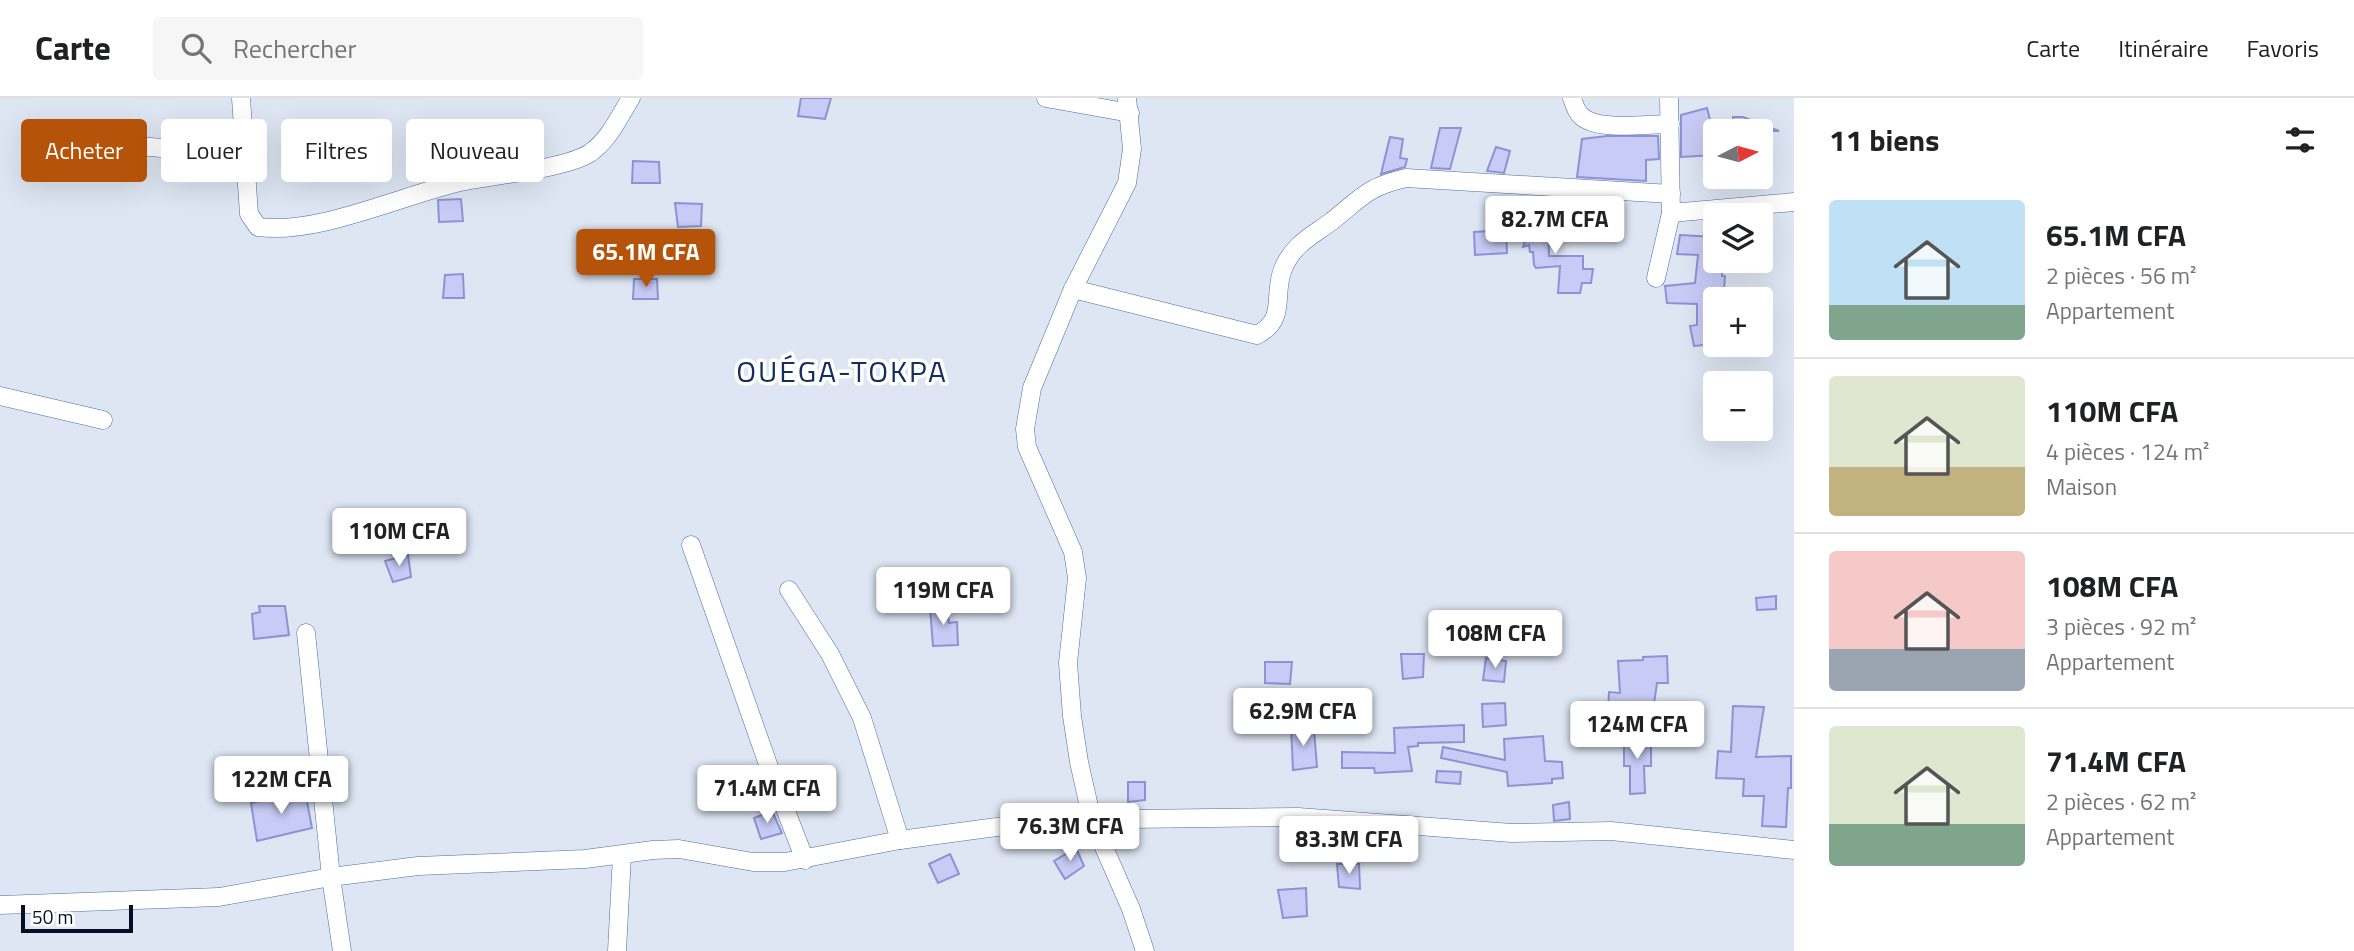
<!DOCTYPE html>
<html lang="fr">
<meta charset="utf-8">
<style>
body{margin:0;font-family:"Titillium Web",sans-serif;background:#f6f6f6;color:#202124;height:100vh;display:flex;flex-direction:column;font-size:26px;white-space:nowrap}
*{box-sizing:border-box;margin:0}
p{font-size:23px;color:#757577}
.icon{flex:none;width:38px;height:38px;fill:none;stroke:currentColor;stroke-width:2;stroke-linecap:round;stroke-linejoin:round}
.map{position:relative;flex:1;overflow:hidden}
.details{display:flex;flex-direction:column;background:#fff;width:560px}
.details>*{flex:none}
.top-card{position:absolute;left:21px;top:21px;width:665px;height:63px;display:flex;gap:14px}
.needle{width:46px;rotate:84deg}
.controls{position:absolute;left:1703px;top:21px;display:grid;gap:14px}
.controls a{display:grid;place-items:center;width:70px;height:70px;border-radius:7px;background:#fff;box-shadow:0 7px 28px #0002;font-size:35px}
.scale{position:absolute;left:21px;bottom:18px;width:112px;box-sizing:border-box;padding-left:7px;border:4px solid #051026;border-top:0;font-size:19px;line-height:24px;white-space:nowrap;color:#051026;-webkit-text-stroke:5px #fff;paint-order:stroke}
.price{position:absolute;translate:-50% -60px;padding:0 16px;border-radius:7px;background:#fff;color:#222;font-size:23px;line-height:46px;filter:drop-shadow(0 2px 4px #0008)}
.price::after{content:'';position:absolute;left:50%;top:42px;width:21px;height:16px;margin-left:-10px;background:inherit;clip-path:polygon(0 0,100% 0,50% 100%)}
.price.active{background:#b45309;color:#fff}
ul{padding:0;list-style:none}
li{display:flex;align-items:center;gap:21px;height:175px;padding:0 35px}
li+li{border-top:2px solid #e0e0e0}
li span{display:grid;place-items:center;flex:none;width:196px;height:140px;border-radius:7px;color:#555}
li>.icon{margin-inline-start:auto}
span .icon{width:84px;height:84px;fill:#fffc;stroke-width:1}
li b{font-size:30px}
h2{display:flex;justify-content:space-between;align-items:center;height:84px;padding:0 35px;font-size:30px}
.pill{padding:0 24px;border-radius:7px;background:#fff;box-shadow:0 7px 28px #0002;font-size:24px;line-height:63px}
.pill.active{background:#b45309;color:#fff}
header{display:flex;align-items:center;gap:42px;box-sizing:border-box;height:98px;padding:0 35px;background:#fff;border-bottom:2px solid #e0e0e0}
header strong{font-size:33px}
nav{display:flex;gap:38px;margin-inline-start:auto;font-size:24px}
.search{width:490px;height:63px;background:#f6f6f6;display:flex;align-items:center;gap:18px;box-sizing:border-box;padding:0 24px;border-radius:7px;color:#757577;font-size:26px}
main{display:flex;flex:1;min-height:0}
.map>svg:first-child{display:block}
.building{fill:#c7cbf5;stroke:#8e92d4;stroke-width:2}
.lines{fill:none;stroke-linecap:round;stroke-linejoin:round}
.street-casing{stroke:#4c6da5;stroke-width:19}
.street{stroke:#fff;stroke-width:18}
.labels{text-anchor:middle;stroke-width:7;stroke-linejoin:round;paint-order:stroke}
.quarter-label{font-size:30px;letter-spacing:2px;fill:#132f62;stroke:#fff}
</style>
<header>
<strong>Carte</strong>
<div class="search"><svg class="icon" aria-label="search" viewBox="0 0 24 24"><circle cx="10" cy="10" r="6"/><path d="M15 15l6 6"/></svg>Rechercher</div>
<nav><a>Carte</a><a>Itinéraire</a><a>Favoris</a></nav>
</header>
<main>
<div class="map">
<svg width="1794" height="853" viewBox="0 0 1794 853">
<rect width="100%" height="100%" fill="#dee6f3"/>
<g class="building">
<path d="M801,0H831L825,21L798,18Z"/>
<path d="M1707,10L1715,41V57L1681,59V17Z"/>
<path d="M1733,19H1743L1779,33H1734Z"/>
<path d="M1440,30H1461L1450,71L1431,70Z"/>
<path d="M1607,38H1658L1659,61L1646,62V83L1577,79L1582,41Z"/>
<path d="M1390,39L1403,41L1400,60L1407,61L1405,69L1381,76Z"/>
<path d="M1496,49L1510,53L1504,75L1487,73Z"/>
<path d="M633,63L659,64L660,85H632Z"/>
<path d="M461,101L463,123L439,124L438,102Z"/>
<path d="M675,105L702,106L701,128L678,129Z"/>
<path d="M1528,113H1548L1549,158H1583V171H1593L1591,185H1582L1580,195H1558L1560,168L1536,170L1534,167L1533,154H1530L1529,147L1523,149L1529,130Z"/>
<path d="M1506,132L1507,155L1475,157L1474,134Z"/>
<path d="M616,135L653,136L654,142H660L658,158L615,157Z"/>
<path d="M1680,137L1715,139V163H1723L1722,178H1725L1724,194H1719V201H1715V246L1694,248L1690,228L1697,227V206L1667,205L1665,188L1695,185L1698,157L1677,156Z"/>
<path d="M463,176L464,200H443L445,177Z"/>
<path d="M634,181H657L658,201H633Z"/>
<path d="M408,457L411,479L393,484L385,463Z"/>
<path d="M1776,498V511L1757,512L1756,500Z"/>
<path d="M946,506L949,525L957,524L958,547L933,548L930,509Z"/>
<path d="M259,508H285L289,537L254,541L252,516L260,514Z"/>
<path d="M1401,556H1424L1423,579L1403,581Z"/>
<path d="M1667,558L1668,585H1657L1653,613L1608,614L1609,594L1620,595L1618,563L1643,562V559Z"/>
<path d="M1486,560L1506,563L1504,584L1483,582Z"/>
<path d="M1265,564H1292L1290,586L1265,585Z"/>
<path d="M1505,605L1506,627L1483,629L1482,606Z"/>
<path d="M1733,608L1764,609L1756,659L1791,658V690H1788L1786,729L1762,728L1764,698H1743L1744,681L1716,680L1718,653L1731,654Z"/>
<path d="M1291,627H1304V633L1314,632L1317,669L1293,672Z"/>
<path d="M1464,627V644L1418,645V648L1408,649L1412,673L1375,675L1374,670H1342V654L1395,655L1394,630Z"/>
<path d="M1543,638L1545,663L1562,664L1563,680L1552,681V685L1508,688L1507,674L1441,660L1443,649L1505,662L1504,641Z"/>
<path d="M1624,639H1651V668H1644L1645,695L1630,696V668H1624Z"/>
<path d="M1437,673L1461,674L1460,686L1436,684Z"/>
<path d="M1128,684H1145V702L1128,704Z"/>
<path d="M305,693L312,730L257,743L251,705Z"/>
<path d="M1569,704L1570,721L1554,723L1553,707Z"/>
<path d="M772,713L782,735L761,741L754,720Z"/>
<path d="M1076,750L1084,768L1065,781L1054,763Z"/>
<path d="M950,756L959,776L938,785L929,766Z"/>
<path d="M1337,766H1359L1360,791L1339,789Z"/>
<path d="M1306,790L1307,818L1283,820L1278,792Z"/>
</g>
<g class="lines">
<defs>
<g id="street">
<path d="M241,0L249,116L258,129C318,137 400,98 460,84C492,77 565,71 590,55C609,42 619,19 631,0"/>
<path d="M1046,0L1130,15"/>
<path d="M1127,0L1132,51L1127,85L1073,191L1032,290L1025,331L1027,349L1073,454L1077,480L1068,565L1072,618L1079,664L1092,722L1131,811L1145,853"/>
<path d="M1572,0C1575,9 1578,18 1587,22C1606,32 1649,26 1670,26"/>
<path d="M46,39L245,58"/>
<path d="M1671,115L1794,104"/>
<path d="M1656,180L1671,115L1669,0"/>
<path d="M1073,191L1257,237C1288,220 1272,198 1283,171C1293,146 1312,138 1332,123C1362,99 1367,89 1406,80L1671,96"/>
<path d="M0,298L103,322"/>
<path d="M691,447L770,672L805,762"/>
<path d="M789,492L830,556L862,620L900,742"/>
<path d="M306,535L331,779L342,853"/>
<path d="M0,807L219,799L331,779L418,768L585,761L653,752L679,751L753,764H785L900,742L1048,722L1298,719L1512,735L1611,733L1794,752"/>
<path d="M617,853L622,757"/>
</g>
</defs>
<use href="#street" class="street-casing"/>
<use href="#street" class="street"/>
</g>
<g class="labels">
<g class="quarter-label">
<text x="842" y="284">OUÉGA-TOKPA</text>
</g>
</g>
</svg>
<div class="controls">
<a><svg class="needle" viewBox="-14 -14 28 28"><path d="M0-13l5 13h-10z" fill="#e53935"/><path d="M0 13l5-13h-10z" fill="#757577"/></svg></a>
<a><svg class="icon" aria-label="layers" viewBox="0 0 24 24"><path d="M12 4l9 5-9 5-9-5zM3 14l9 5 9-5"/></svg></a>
<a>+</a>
<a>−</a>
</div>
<div class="scale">50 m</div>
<b class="price" style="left:1555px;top:158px">82.7M CFA</b>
<b class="price active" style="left:646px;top:191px">65.1M CFA</b>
<b class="price" style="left:399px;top:470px">110M CFA</b>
<b class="price" style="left:943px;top:529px">119M CFA</b>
<b class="price" style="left:1495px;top:572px">108M CFA</b>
<b class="price" style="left:1303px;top:650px">62.9M CFA</b>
<b class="price" style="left:1637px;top:663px">124M CFA</b>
<b class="price" style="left:281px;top:718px">122M CFA</b>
<b class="price" style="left:767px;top:727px">71.4M CFA</b>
<b class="price" style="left:1070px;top:765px">76.3M CFA</b>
<b class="price" style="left:1349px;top:778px">83.3M CFA</b>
<div class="top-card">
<a class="pill active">Acheter</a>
<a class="pill">Louer</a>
<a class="pill">Filtres</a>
<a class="pill">Nouveau</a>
</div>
</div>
<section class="details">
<h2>11 biens<svg class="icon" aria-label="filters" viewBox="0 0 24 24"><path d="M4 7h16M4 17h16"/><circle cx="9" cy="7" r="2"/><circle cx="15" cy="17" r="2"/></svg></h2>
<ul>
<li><span style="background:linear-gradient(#bfe0f5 75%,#7fa58c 0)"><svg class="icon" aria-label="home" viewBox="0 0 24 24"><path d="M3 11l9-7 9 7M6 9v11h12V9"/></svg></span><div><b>65.1M CFA</b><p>2 pièces · 56 m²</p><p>Appartement</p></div></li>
<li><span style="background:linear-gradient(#dfe7d0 65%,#c2b280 0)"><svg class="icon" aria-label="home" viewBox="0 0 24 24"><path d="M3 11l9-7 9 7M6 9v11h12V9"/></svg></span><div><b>110M CFA</b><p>4 pièces · 124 m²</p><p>Maison</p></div></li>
<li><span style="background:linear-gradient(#f6c9c9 70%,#9aa5b1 0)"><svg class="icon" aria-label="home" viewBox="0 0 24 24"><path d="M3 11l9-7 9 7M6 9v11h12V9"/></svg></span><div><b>108M CFA</b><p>3 pièces · 92 m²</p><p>Appartement</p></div></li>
<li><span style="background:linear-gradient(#dfe7d0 70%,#7fa58c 0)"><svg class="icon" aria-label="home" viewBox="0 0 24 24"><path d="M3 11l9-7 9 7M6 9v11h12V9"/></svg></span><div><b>71.4M CFA</b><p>2 pièces · 62 m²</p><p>Appartement</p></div></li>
</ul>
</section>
</main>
